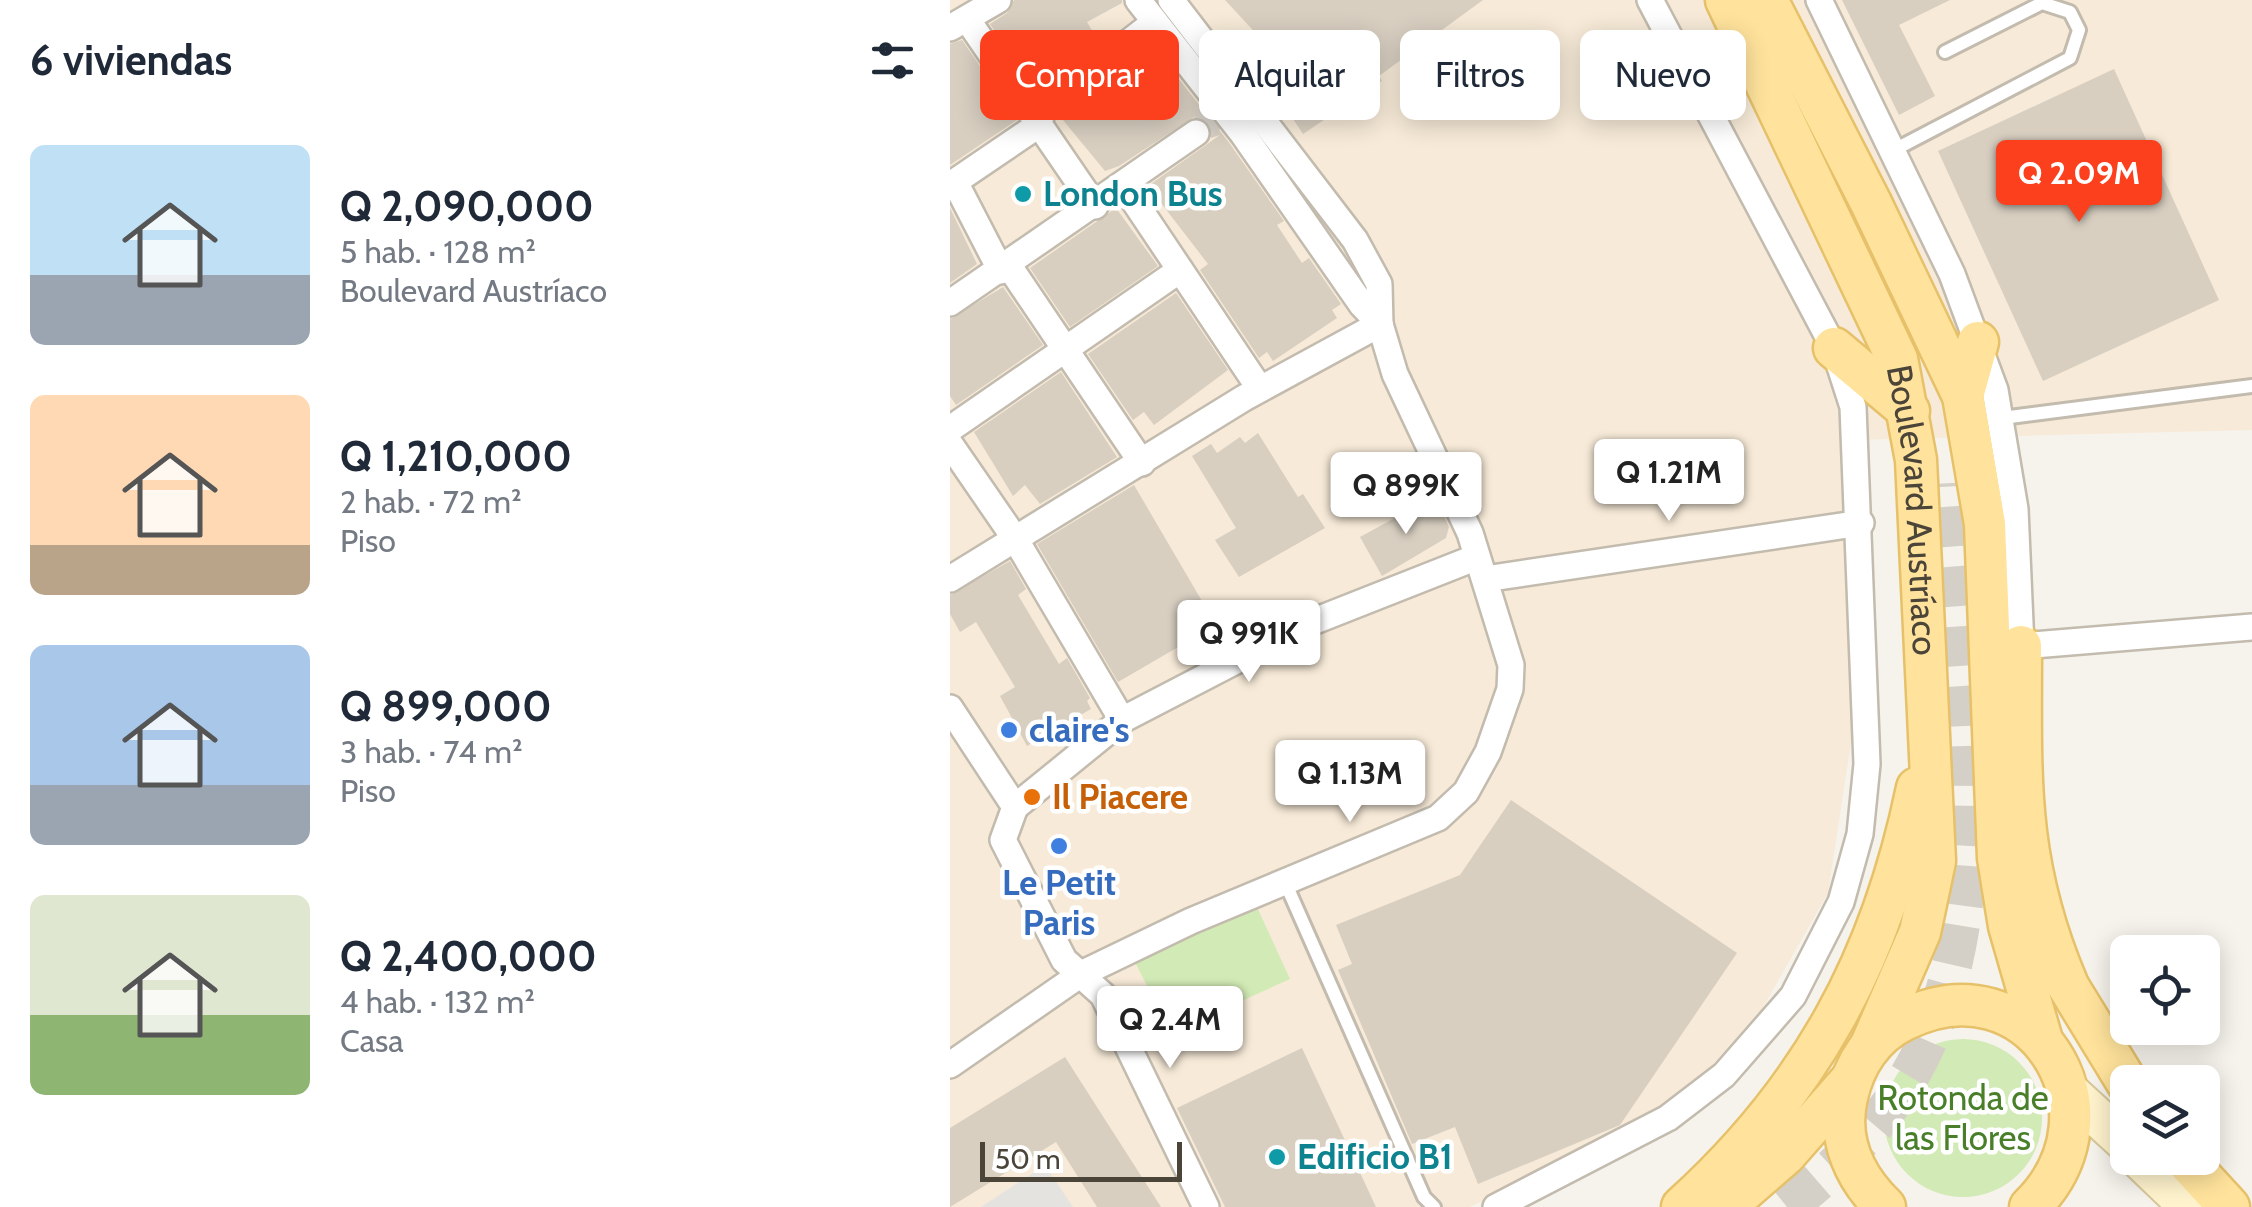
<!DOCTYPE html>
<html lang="es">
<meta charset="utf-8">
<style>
body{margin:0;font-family:Cabin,sans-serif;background:#f2f2f3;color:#1f2937;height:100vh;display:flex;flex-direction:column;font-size:38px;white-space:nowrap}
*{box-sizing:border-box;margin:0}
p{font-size:32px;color:#747a83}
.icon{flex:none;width:55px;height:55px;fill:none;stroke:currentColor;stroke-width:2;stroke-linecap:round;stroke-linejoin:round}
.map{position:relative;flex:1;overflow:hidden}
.drawer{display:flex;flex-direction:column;background:#fff;width:950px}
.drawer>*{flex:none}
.banner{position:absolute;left:30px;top:30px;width:950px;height:90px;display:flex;gap:20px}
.tools{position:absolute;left:1160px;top:935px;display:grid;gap:20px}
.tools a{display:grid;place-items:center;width:110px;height:110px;border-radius:15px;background:#fff;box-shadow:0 5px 25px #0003;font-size:50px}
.scale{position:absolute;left:30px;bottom:25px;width:202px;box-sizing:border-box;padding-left:10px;border:5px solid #4b4439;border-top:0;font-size:28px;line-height:35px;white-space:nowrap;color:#4b4439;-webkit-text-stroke:8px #fff;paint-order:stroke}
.price{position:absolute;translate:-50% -85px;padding:0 22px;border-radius:10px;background:#fff;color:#222;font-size:32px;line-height:65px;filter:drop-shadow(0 2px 5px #0008)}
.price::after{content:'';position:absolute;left:50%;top:60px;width:30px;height:22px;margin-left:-15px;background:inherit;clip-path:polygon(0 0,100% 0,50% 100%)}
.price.current{background:#fc3f1d;color:#fff}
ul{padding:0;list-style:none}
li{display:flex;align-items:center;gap:30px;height:250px;padding:0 30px}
li span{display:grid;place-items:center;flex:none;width:280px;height:200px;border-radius:15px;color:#555}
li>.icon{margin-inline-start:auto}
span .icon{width:120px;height:120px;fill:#fffc;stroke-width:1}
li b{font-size:42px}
h2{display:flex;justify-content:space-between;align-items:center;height:120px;padding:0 30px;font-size:42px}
.chip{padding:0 35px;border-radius:15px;background:#fff;box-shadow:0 5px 25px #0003;font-size:35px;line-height:90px}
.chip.current{background:#fc3f1d;color:#fff}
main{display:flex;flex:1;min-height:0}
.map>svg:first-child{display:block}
.commercial{fill:#f7ead8}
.green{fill:#d2eab5}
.parking{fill:#e5e3e0}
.building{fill:#d8cfc1}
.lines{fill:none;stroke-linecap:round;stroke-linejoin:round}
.street-tunnel{stroke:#d4d0c8;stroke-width:25;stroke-dasharray:25 12;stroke-linecap:butt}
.primary-tunnel{stroke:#d4d0c8;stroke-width:40;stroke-dasharray:40 20;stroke-linecap:butt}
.lane-casing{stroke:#c2bbae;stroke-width:18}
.street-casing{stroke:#c2bbae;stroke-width:30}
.secondary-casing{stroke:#d6c79b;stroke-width:42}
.primary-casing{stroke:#e6c16a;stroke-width:45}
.lane{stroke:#fff;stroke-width:12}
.street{stroke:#fff;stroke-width:25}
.secondary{stroke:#fff3cd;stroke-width:38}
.primary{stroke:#ffe39c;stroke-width:40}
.culture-dot{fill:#0f9aa8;stroke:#fff;stroke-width:4}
.shop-dot{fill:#3f7fe0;stroke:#fff;stroke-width:4}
.food-dot{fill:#e8710a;stroke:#fff;stroke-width:4}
.labels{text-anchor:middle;stroke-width:9;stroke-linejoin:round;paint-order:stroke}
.culture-label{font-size:35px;font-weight:bold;fill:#0d838f;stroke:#fff;text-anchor:start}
.street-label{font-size:35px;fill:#4b4439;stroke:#fff}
.shop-label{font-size:35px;font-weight:bold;fill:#366cbe;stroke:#fff;text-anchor:start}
.food-label{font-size:35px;font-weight:bold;fill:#c56008;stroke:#fff;text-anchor:start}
.park-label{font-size:35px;fill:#4a7f2a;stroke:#fff}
</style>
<main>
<section class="drawer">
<h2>6 viviendas<svg class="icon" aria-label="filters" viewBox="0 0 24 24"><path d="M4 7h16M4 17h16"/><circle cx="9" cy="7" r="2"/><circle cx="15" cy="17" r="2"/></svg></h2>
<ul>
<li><span style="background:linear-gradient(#bfe0f5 65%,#9aa5b1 0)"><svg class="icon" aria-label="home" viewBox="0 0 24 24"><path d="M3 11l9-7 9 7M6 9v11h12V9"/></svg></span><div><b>Q 2,090,000</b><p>5 hab. · 128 m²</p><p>Boulevard Austríaco</p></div></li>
<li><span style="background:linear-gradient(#ffd9b3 75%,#b9a48a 0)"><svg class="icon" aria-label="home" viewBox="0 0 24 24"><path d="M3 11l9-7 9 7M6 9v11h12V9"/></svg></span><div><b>Q 1,210,000</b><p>2 hab. · 72 m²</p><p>Piso</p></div></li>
<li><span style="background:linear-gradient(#a9c7e8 70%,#9aa5b1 0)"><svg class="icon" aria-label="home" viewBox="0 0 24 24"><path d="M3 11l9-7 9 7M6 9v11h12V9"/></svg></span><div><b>Q 899,000</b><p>3 hab. · 74 m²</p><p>Piso</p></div></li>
<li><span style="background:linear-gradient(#dfe7d0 60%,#8fb573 0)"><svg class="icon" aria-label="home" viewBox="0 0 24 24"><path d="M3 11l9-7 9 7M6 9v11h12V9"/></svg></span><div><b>Q 2,400,000</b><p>4 hab. · 132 m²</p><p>Casa</p></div></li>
</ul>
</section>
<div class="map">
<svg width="1302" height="1207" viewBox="0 0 1302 1207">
<rect width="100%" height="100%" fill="#f6f3ec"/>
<path class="commercial" d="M0,0H1302V430L900,440L907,704L878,893L803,1025L705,1121L520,1207H0Z"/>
<g class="green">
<path d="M306,905L340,979L221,1033L185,962Z"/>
<circle cx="1013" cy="1118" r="79"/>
</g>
<path class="parking" d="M95,1165L123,1207H31Z"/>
<g class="building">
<path d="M64,0H172V3L137,22L150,44L126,62L81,84L40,24L57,13Z"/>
<path d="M275,0H533L429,76L432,81L353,134L297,50L312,40Z"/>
<path d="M892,0H1000L949,25L985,96L949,115Z"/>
<path d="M12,40L67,120L0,165V44Z"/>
<path d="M202,45L280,144L334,221L327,225L352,263L359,258L391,304L382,310L387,318L323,361L317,352L309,358L250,270L258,264L198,186L270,135L261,138L259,123L244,117L169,166L155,171L113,120L115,112Z"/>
<path d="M1164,69L1269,300L1093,381L988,151Z"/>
<path d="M0,208L27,264L0,283Z"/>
<path d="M166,208L208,266L120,327L80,268Z"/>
<path d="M53,287L93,345L6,405L0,396V319Z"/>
<path d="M226,293L278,370L204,425L194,412L183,420L138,354Z"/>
<path d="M111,372L167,457L90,504L75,485L63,496L24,432Z"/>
<path d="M308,433L348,497L353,494L375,528L289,577L265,540L286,528L242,456L261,444L267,453L290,437L295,443Z"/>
<path d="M184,485L266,625L168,682L87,544Z"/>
<path d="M474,502L490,507L499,527L496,538L432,576L410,537Z"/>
<path d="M60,561L76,589L68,595L109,664L117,658L140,698L137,701L141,709L77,746L50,696L65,687L26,622L10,632L0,614V595Z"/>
<path d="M561,800L787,953L670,1125L528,1184L505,1127L462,1144L388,970L402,964L386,925L510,875Z"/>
<path d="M352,1048L426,1207H275L227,1108Z"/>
<path d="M115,1057L211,1207H147L106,1142L0,1207V1128Z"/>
</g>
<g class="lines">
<path class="street-tunnel" d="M246,133L262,119"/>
<path class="primary-tunnel" d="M837,1207C883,1170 926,1131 957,1080C1054,921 1012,664 1002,483"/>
<defs>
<g id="lane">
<path d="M944,150L1120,58L1129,30L1120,12L1092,3L995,52"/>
<path d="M1052,418L1302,386"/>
<path d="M335,882L474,1197L484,1207"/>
</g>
<g id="street">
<path d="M188,0L293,134L412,305L430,324"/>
<path d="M869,0L1002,274L1045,390L1065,509L1071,646L1302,627"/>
<path d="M17,19L145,206"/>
<path d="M0,28L48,0"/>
<path d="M5,182L51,271"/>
<path d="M0,185L87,126L95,107L205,22"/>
<path d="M174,186L310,389"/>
<path d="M59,266L192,463"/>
<path d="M0,303L246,133"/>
<path d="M0,429L230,270"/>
<path d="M0,444L66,540L172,720"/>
<path d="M0,579L294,398L430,324"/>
<path d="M535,579L911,523"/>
<path d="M0,708L65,807L53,840L114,960L153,995L256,1207"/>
<path d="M65,807L172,720L357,624L527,557"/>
<path d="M0,1065L131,974L241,921L488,818L516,792L538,752L560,689L561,665L520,533L445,374L430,324L429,284L405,240L221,0"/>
<path d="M546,1207L718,1118L774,1075L843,996L891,902L910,834L917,764L903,407L884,348L700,0"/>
</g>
<g id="secondary">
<path d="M1120,1092L1178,1145"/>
<path d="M1188,1158L1239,1207"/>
</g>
<g id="primary">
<path id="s1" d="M776,0L947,359L966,460L985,861L970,932L920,1047"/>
<path d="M817,0L921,203L1013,396L1035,524L1048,858L1059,926L1092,1040"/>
<path d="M884,348L959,411"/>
<path d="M1013,396L1028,342"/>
<path d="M1071,646C1071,776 1065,860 1117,983"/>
<path d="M1104,963L1178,1084"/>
<path d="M1234,1158L1279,1207"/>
<path d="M732,1207C862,1089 932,958 967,788"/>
<path d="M775,1207L835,1155L901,1080"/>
<path d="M935,1207C905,1178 887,1140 897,1097C904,1064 923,1035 954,1020C1079,957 1179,1110 1080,1207"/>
</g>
</defs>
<use href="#lane" class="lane-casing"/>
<use href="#street" class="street-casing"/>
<use href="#secondary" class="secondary-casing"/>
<use href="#primary" class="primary-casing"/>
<use href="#lane" class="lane"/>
<use href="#street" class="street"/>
<use href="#secondary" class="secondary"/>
<use href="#primary" class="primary"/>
</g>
<g class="culture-dot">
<circle cx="73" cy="194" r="10"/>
<circle cx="327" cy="1157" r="10"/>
</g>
<g class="shop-dot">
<circle cx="59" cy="730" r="10"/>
<circle cx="109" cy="846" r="10"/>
</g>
<circle class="food-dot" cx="82" cy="797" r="10"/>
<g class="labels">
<g class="culture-label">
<text x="93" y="206">London Bus</text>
<text x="347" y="1169">Edificio B1</text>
</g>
<g class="street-label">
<text dy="12" stroke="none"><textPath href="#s1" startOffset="550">Boulevard Austríaco</textPath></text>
</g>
<g class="shop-label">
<text x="79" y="742">claire's</text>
<text x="109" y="895" text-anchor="middle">Le Petit<tspan x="109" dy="40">Paris</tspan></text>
</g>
<g class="food-label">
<text x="102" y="809">Il Piacere</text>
</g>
<g class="park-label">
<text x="1013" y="1110">Rotonda de<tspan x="1013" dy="40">las Flores</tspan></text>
</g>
</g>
</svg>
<div class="tools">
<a><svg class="icon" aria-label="locate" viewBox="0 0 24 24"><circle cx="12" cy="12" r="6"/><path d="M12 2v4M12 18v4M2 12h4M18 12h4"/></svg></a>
<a><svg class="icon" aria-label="layers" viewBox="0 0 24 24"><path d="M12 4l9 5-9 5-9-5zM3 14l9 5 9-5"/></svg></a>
</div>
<div class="scale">50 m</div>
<b class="price current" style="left:1129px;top:225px">Q 2.09M</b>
<b class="price" style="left:719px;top:524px">Q 1.21M</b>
<b class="price" style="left:456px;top:537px">Q 899K</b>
<b class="price" style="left:299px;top:685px">Q 991K</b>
<b class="price" style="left:400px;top:825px">Q 1.13M</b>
<b class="price" style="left:220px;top:1071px">Q 2.4M</b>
<div class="banner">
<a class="chip current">Comprar</a>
<a class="chip">Alquilar</a>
<a class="chip">Filtros</a>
<a class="chip">Nuevo</a>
</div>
</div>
</main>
